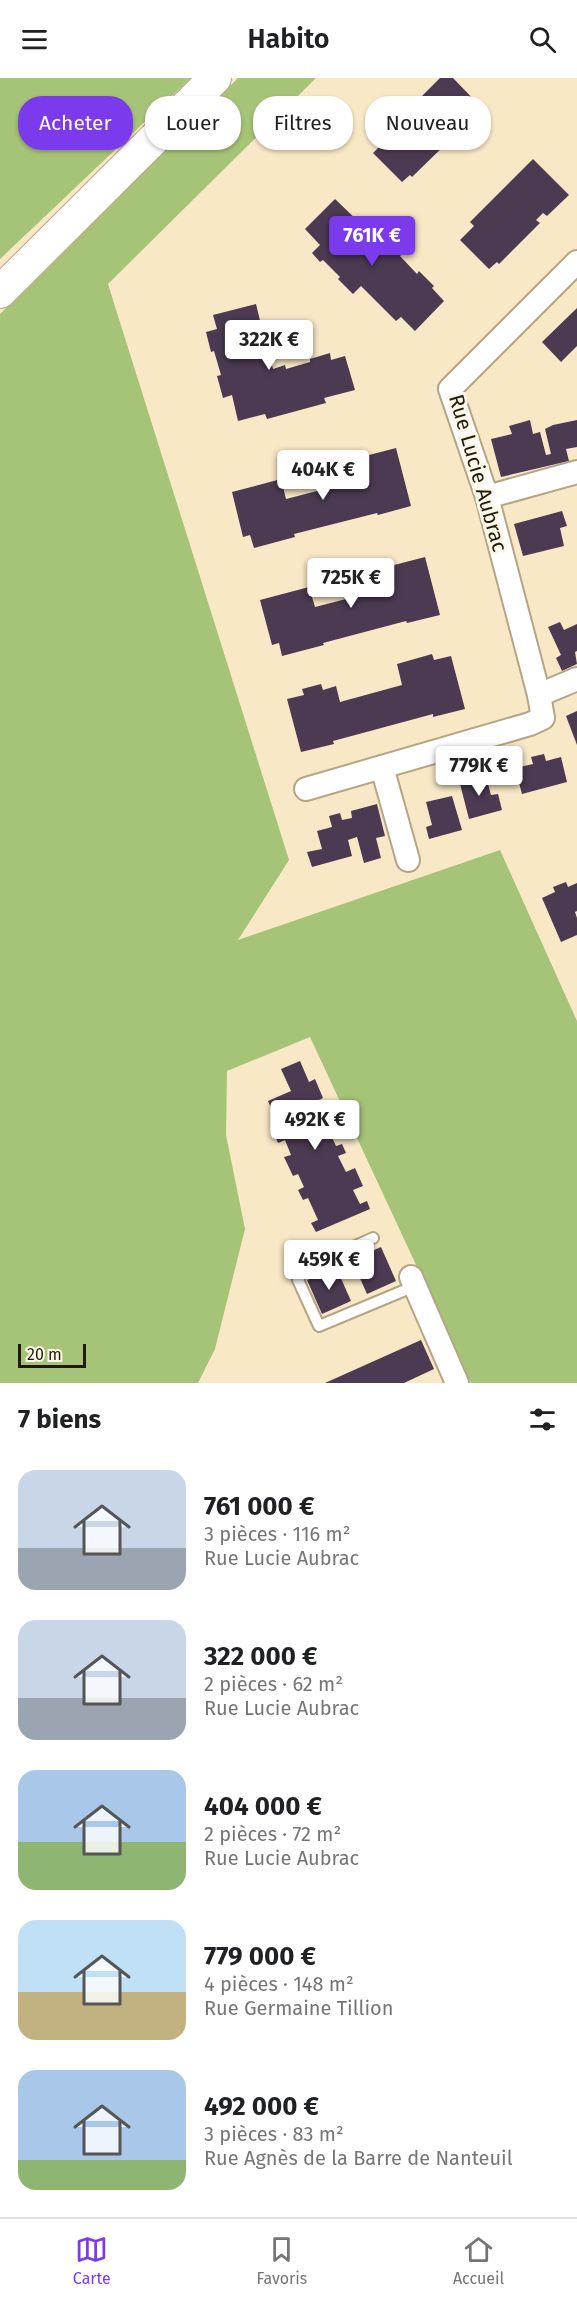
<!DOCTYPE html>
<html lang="fr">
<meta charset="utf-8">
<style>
body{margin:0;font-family:"Fira Sans",sans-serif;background:#f2f2f2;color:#202124;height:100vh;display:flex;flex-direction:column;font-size:22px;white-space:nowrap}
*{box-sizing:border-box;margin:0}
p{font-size:20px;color:#757577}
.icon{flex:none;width:33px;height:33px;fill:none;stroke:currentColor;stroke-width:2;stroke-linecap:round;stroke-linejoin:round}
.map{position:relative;height:1305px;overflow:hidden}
.drawer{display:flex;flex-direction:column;background:#fff;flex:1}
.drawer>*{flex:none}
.banner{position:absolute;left:18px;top:18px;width:542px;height:54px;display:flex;gap:12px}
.scale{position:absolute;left:18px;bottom:15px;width:68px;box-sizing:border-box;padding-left:6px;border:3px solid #201a0e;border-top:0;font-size:16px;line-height:21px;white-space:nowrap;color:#201a0e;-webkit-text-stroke:4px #fdf7e9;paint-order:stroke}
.price{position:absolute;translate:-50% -51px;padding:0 14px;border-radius:6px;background:#fff;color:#222;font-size:20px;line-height:39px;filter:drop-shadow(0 2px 3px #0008)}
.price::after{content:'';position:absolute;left:50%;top:36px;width:18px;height:14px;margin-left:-9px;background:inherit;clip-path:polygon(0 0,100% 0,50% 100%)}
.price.active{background:#7c3aed;color:#fff}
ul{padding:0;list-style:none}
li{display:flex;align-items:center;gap:18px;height:150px;padding:0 18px}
li span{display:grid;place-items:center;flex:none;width:168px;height:120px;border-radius:18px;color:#555}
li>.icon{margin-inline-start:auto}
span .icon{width:72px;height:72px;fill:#fffc;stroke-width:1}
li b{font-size:26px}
h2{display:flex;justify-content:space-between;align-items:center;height:72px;padding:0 18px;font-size:26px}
.pill{padding:0 21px;border-radius:24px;background:#fff;box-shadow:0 2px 4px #0004;font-size:21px;line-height:54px}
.pill.active{background:#7c3aed;color:#fff}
header{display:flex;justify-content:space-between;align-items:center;height:78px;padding:0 18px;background:#fff;font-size:27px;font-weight:600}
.menu{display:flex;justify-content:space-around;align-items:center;height:84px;border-top:2px solid #e0e0e0;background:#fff;font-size:16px;color:#757577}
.menu a{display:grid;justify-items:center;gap:3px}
.menu .active{color:#7c3aed}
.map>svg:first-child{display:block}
.green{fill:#a6c478}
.building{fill:#4c3a53}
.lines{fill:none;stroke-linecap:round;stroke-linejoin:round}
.service-casing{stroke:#b5a585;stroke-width:14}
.minor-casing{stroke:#b5a585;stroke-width:26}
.secondary-casing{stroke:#b5a585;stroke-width:34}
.service{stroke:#fff;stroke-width:10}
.minor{stroke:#fff;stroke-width:22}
.secondary{stroke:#fff;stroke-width:32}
.labels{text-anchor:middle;stroke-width:6;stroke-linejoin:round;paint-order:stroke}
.street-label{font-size:21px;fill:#201a0e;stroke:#fdf7e9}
</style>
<header><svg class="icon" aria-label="menu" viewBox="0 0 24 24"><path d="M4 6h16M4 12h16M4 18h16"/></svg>Habito<svg class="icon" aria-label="search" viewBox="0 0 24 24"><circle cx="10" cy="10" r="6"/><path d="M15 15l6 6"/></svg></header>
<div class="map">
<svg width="577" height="1305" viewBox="0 0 577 1305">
<rect width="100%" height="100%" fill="#f9e8c6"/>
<g class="green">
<path d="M0,0H191L0,181Z"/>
<path d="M238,0H316L108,206L289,782L238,862L500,772L577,943V1305H471L310,959L227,993L226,1057L245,1151L215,1271L198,1305H0V236Z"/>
</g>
<g class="building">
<path d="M440,0H453L482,30L460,51L457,48L450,55L454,58L412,99L410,97L402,104L373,75L387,61L383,57Z"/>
<path d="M533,81L569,117L547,138L543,135L536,142L540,145L499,186L497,184L489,191L460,162L474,148L470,144Z"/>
<path d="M335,121L362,147L360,150L378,168L387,160L402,176L400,178L417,196L419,193L434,208L432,210L444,223L415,253L401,239L396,243L361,208L353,216L338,201L340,199L323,182L320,184L312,175L320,167L305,151Z"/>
<path d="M256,226L264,259H261L264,272L268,271L273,291L285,287L286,291L310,284V281L330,275L331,282L345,278L355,312L324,320L326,325L267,341L265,336L238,343L232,317L223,320L217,298L221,297L214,273L211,274L206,254L217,251L213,237Z"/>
<path d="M577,230V268L561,284L542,264Z"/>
<path d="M530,342L533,356L540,354L546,377L551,376L545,351L553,347L577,342V369L566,371L569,383L501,399L491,361L512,356L509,348Z"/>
<path d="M396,370L411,428L378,437L377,435L294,456L295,459L254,470L250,457L243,459L232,414L281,401L286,421L352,404L346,383Z"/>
<path d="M562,433L567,448L560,450L564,468L523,478L514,446Z"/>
<path d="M425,479L440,537L407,545L406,543L323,565L324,567L282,578L279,565L272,567L260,522L309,509L315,529L381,512L375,492Z"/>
<path d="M560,544L564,552L577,546V573L575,574L577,586L562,593L556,580L561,577L548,549Z"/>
<path d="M432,576L434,582L451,578L465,631L433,639V636L333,663L334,666L301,674L287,621L304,617L302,611L321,606L323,612L336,608L340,624L402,607L397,586Z"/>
<path d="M577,633V667L566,638Z"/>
<path d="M544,676L546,683L561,679L567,704L522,716L515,690L533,686L531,679Z"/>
<path d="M485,695L491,717L498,716L502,732L469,741L459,702Z"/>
<path d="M452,718L462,752L429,761L426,749L432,747L426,724Z"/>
<path d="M377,726L385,758L376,760L381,780L364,785L357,759L348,762L352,778L312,789L307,774L322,771L317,753L332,749L329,738L340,735L342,742L352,740L351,733Z"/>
<path d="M566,804L568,809L577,805V833L575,834L577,840V857L561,864L542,820L555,814L553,809Z"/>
<path d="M300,983L309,1004L315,1001L323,1020L317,1023L322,1036L329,1032L334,1042L326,1046L336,1068L342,1066L346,1075L338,1078L346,1094L355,1090L363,1108L353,1112L360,1126L367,1123L370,1131L316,1154L311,1145L318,1142L308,1120L303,1122L298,1112L304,1109L298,1096L293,1098L284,1079L291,1077L285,1062L278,1065L271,1048L277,1045L268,1023L291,1013L281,991Z"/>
<path d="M381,1169L396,1203L367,1216L352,1182Z"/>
<path d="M336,1189L351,1223L322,1236L307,1202Z"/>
<path d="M421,1262L434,1291L404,1305H325Z"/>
</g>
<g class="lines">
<defs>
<path id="service" d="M373,1160L303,1192L298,1202L319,1248L415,1208"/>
<g id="minor">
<path d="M487,419L577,394"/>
<path d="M539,617L487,419L450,311L577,184"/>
<path d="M382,689L408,782"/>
<path d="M306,711L530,646L543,640L539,617L577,601"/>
<path d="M411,1199L457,1305"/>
</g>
<path id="secondary" d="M0,214L215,0"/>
</defs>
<use href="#service" class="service-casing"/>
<use href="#minor" class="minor-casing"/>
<use href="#secondary" class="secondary-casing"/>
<use href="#service" class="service"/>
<use href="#minor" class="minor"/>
<use href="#secondary" class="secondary"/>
</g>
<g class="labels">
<g class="street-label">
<text transform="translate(478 395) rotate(74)" y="7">Rue Lucie Aubrac</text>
</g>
</g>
</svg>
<div class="scale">20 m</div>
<b class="price active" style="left:372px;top:189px">761K €</b>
<b class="price" style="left:269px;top:293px">322K €</b>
<b class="price" style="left:323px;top:423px">404K €</b>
<b class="price" style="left:351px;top:531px">725K €</b>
<b class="price" style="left:479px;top:719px">779K €</b>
<b class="price" style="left:315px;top:1073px">492K €</b>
<b class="price" style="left:329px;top:1213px">459K €</b>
<div class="banner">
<a class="pill active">Acheter</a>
<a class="pill">Louer</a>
<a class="pill">Filtres</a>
<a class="pill">Nouveau</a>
</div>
</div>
<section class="drawer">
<h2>7 biens<svg class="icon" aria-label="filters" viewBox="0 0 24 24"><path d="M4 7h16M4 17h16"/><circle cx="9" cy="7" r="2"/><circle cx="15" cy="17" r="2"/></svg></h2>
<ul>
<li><span style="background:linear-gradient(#c9d6e8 65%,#9aa5b1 0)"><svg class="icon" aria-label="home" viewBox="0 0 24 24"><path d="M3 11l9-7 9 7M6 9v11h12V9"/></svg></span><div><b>761 000 €</b><p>3 pièces · 116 m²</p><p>Rue Lucie Aubrac</p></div></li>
<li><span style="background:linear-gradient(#c9d6e8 65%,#9aa5b1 0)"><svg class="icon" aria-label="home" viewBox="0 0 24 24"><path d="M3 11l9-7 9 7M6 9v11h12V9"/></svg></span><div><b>322 000 €</b><p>2 pièces · 62 m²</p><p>Rue Lucie Aubrac</p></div></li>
<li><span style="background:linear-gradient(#a9c7e8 60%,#8fb573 0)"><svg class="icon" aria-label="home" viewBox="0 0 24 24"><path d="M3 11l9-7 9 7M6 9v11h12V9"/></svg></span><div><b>404 000 €</b><p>2 pièces · 72 m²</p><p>Rue Lucie Aubrac</p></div></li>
<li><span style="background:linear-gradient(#bfe0f5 60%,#c2b280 0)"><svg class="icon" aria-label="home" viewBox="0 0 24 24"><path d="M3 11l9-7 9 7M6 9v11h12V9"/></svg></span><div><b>779 000 €</b><p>4 pièces · 148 m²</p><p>Rue Germaine Tillion</p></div></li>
<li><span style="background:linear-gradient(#a9c7e8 75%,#8fb573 0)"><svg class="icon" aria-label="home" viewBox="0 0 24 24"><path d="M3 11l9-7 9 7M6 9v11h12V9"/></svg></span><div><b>492 000 €</b><p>3 pièces · 83 m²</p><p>Rue Agnès de la Barre de Nanteuil</p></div></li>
</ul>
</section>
<nav class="menu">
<a class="active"><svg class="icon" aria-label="map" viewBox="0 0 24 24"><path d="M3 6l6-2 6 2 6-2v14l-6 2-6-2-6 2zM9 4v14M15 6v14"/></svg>Carte</a>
<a><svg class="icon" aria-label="saved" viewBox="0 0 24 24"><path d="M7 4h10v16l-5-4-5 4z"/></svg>Favoris</a>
<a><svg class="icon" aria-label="home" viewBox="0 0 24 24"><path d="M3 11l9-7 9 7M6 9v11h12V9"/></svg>Accueil</a>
</nav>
